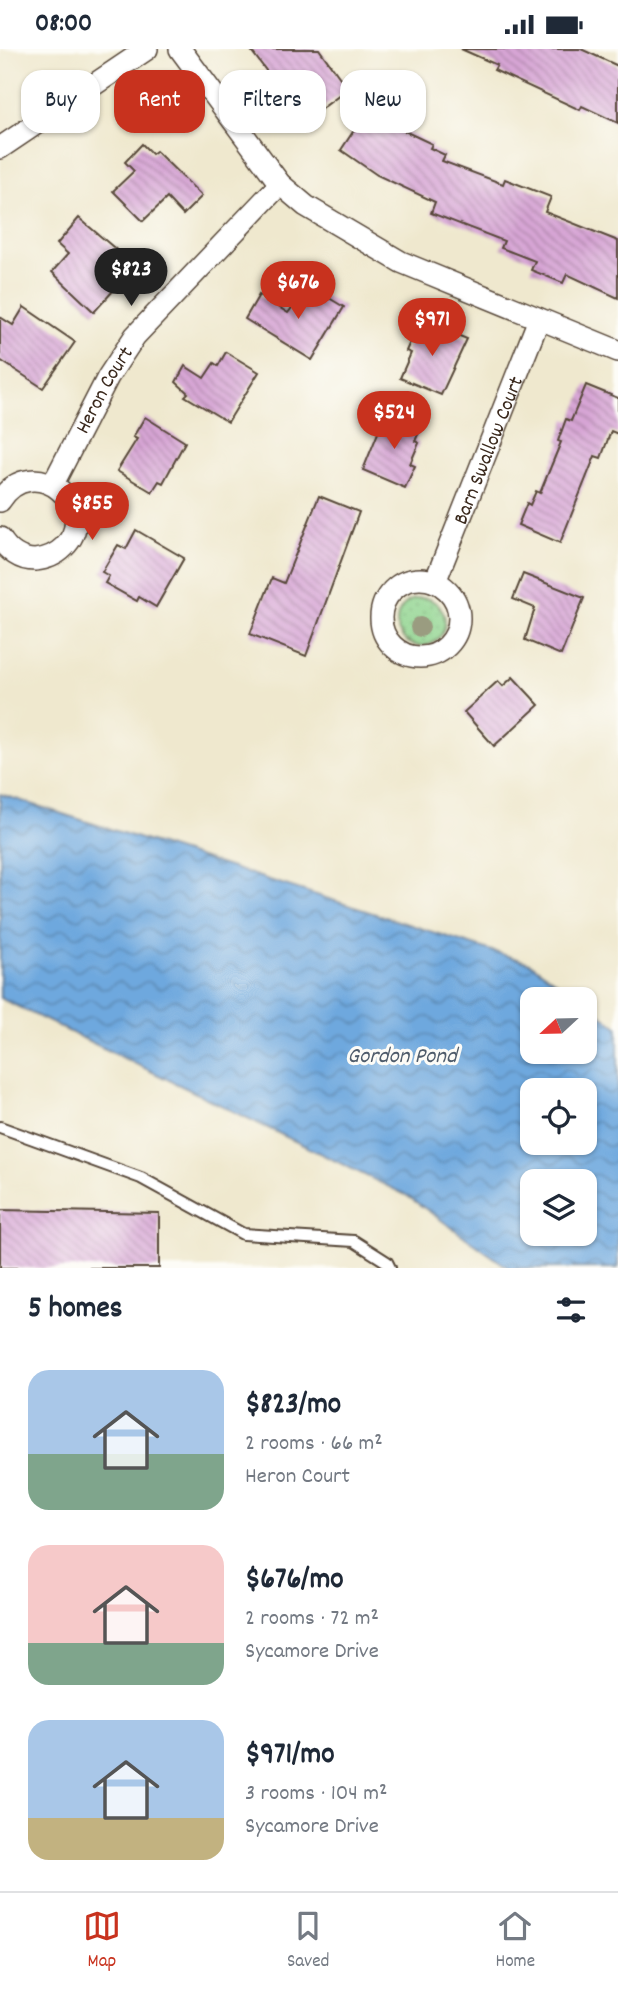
<!DOCTYPE html>
<meta charset="utf-8">
<style>
body{margin:0;font-family:Dekko,sans-serif;background:#f6f6f7;color:#1f2937;height:100vh;display:flex;flex-direction:column;font-size:26px;white-space:nowrap}
*{box-sizing:border-box;margin:0}
p{font-size:23px;color:#747a83}
.icon{flex:none;width:38px;height:38px;fill:none;stroke:currentColor;stroke-width:2;stroke-linecap:round;stroke-linejoin:round}
.map{position:relative;height:1219px;overflow:hidden}
.panel{display:flex;flex-direction:column;background:#fff;flex:1}
.panel>*{flex:none}
.hud{position:absolute;left:21px;top:21px;width:578px;height:63px;display:flex;gap:14px}
.needle{width:46px;rotate:248deg}
.controls{position:absolute;left:520px;top:938px;display:grid;gap:14px}
.controls a{display:grid;place-items:center;width:77px;height:77px;border-radius:14px;background:#fff;box-shadow:0 2px 5px #0004;font-size:35px}
.price{position:absolute;translate:-50% -60px;padding:0 16px;border-radius:24px;background:#c8321e;color:#fff;font-size:23px;line-height:46px;filter:drop-shadow(0 2px 4px #0008)}
.price::after{content:'';position:absolute;left:50%;top:42px;width:21px;height:16px;margin-left:-10px;background:inherit;clip-path:polygon(0 0,100% 0,50% 100%)}
.price.current{background:#222;color:#fff}
ul{padding:0;list-style:none}
li{display:flex;align-items:center;gap:21px;height:175px;padding:0 28px}
li span{display:grid;place-items:center;flex:none;width:196px;height:140px;border-radius:21px;color:#555}
li>.icon{margin-inline-start:auto}
span .icon{width:84px;height:84px;fill:#fffc;stroke-width:1}
li b{font-size:30px}
h2{display:flex;justify-content:space-between;align-items:center;height:84px;padding:0 28px;font-size:30px}
.tag{padding:0 24px;border-radius:21px;background:#fff;box-shadow:0 2px 5px #0004;font-size:24px;line-height:63px}
.tag.current{background:#c8321e;color:#fff}
.status{display:flex;justify-content:space-between;align-items:center;height:49px;padding:0 35px;background:#fff;direction:ltr}
.status svg{height:19px;fill:currentColor}
.menu{display:flex;justify-content:space-around;align-items:center;height:98px;border-top:2px solid #e0e1e3;background:#fff;font-size:19px;color:#747a83}
.menu a{display:grid;justify-items:center;gap:4px}
.menu .current{color:#c8321e}
.map>svg:first-child{display:block}
.grass{fill:url(#grass-dots);stroke:#657f56;stroke-width:2}
.water{fill:url(#water-waves);stroke:#54697e;stroke-width:2;fill-rule:evenodd}
.building{fill:url(#building-back-hatch)}
.lines{fill:none;stroke-linecap:round;stroke-linejoin:round}
.lane-casing{stroke:#564638;stroke-width:14}
.street-casing{stroke:#564638;stroke-width:24}
.lane{stroke:#fff;stroke-width:10}
.street{stroke:#fff;stroke-width:21}
.tree{fill:#9a9c80}
.labels{text-anchor:middle;stroke-width:6;stroke-linejoin:round;paint-order:stroke}
.street-label{font-size:21px;fill:#3b2a1e;stroke:#fdfcf7}
.water-label{font-size:23px;font-style:italic;fill:#4f5c6b;stroke:#fdfcf7}
</style>
<div class="status"><b>08:00</b><svg viewBox="0 0 49 12"><path d="M0 12V9h3v3zM5 12V6h3v6zM10 12V3h3v9zM15 12V0h3v12zM26 1h20v11H26zM47 4h2v5h-2z"/></svg></div>
<div class="map">
<svg width="618" height="1219" viewBox="0 0 618 1219">
<defs>
<pattern id="grass-dots" width="8" height="8" patternUnits="userSpaceOnUse" patternTransform="scale(1.75)"><rect width="8" height="8" fill="#8fd48e"/><path d="M2 2h.1M6 6h.1" fill="none" stroke="#7cb67a" stroke-width="1.8" stroke-linecap="round"/></pattern>
<pattern id="water-waves" width="16" height="10" patternUnits="userSpaceOnUse" patternTransform="scale(1.75)"><rect width="16" height="10" fill="#6ea8de"/><path d="M0 5q4-4 8 0t8 0" fill="none" stroke="#5c89b3"/></pattern>
<pattern id="building-back-hatch" width="6" height="6" patternUnits="userSpaceOnUse" patternTransform="scale(1.75)"><rect width="6" height="6" fill="#d7a5d5"/><path d="M-1 5l2 2M0 0l6 6M5-1l2 2" fill="none" stroke="#b087ac"/></pattern>
</defs>
<rect width="100%" height="100%" fill="#fdfcf7"/>
<filter id="ink" filterUnits="userSpaceOnUse"><feTurbulence type="fractalNoise" baseFrequency=".0143" numOctaves="2"/><feDisplacementMap in="SourceGraphic" scale="14" xChannelSelector="R" yChannelSelector="G"/><feConvolveMatrix kernelMatrix="1 2 1 2 8 2 1 2 1" color-interpolation-filters="sRGB"/></filter>
<filter id="wash" filterUnits="userSpaceOnUse"><feTurbulence type="fractalNoise" baseFrequency=".00686" numOctaves="4" result="noise"/><feDisplacementMap in="SourceGraphic" scale="28" xChannelSelector="R" yChannelSelector="G"/><feGaussianBlur stdDeviation="1.57" result="paint"/><feColorMatrix in="noise" values="0 0 0 0 0 0 0 0 0 0 0 0 0 0 0 0 0 1.4 0 .05"/><feComposite in="paint" operator="in"/></filter>
<g filter="url(#wash)">
<rect width="100%" height="100%" fill="#efe8ce"/>
<circle class="grass" cx="421" cy="573" r="24"/>
<path class="water" d="M0,745L530,914L580,950H532V1003H584L585,954L618,978V1219H509L406,1146L0,949ZM532,1041H584V1094H532ZM532,1132H584V1185H532Z"/>
<g id="blocks">
<g class="building">
<path d="M250,0H319L348,40L317,63L306,47L288,60L271,38L276,35Z"/>
<path d="M461,0H581L618,17V74L582,57L580,61L494,21L497,16Z"/>
<path d="M372,54H380L400,67L394,77L432,95L430,99L445,106L442,112L503,135L505,130L551,148L545,163L618,192V249L567,225L563,234L531,221L535,212L501,199L504,192L431,164L435,153L377,126L341,101Z"/>
<path d="M142,95L152,105L156,102L202,147L183,166L167,149L143,172L113,142L134,122L125,113Z"/>
<path d="M79,169L132,214L119,229L122,232L94,263L52,223L68,205L57,195Z"/>
<path d="M309,237L344,258L312,311L245,270L259,246L288,264Z"/>
<path d="M24,258L75,293L43,339L0,311V268L13,276Z"/>
<path d="M423,272L467,290L441,346L400,329L411,304L406,302L414,284L418,286Z"/>
<path d="M226,303L259,323L228,373L185,347L188,344L176,333L185,317L204,329L214,314L218,317Z"/>
<path d="M586,336L618,349V385L611,382L601,409L595,407L560,494L518,476L527,454L530,456L536,442L540,444L561,393L558,392L566,370L571,372Z"/>
<path d="M386,364L421,379L415,392L419,394L410,415L415,417L405,439L363,421Z"/>
<path d="M145,368L185,393L163,434L159,432L152,443L117,422L137,390L133,388Z"/>
<path d="M319,447L359,463L306,607L250,585L272,529L284,534Z"/>
<path d="M136,481L184,509L156,558L139,548L137,552L105,534L109,527L102,523L118,496L126,500Z"/>
<path d="M523,525L584,549L561,606L525,591L535,559L513,550Z"/>
<path d="M513,628L539,656L494,697L464,663L498,632L503,637Z"/>
<path d="M0,1161L159,1164V1219H0Z"/>
</g>
</g>
</g>
<g filter="url(#ink)">
<use href="#blocks" fill-opacity="0" stroke="#564638" stroke-width="2"/>
<g class="lines">
<defs>
<path id="lane" d="M0,1078L141,1129L243,1185L354,1192L387,1213L390,1219"/>
<g id="street">
<path d="M180,0L280,135L306,157L401,213L618,302"/>
<path d="M0,99L147,0"/>
<path id="s1" d="M53,435L108,328L135,287L280,135"/>
<path d="M0,452C33,399 103,459 64,498C56,506 46,510 35,511C20,511 8,502 0,489"/>
<circle cx="420" cy="569" r="39"/>
<path id="s2" d="M435,533L539,270"/>
</g>
</defs>
<use href="#lane" class="lane-casing"/>
<use href="#street" class="street-casing"/>
<use href="#lane" class="lane"/>
<use href="#street" class="street"/>
</g>
<circle class="tree" cx="420" cy="578" r="10"/>
</g>
<g class="labels">
<g class="street-label">
<text dy="7" stroke="none"><textPath href="#s1" startOffset="107">Heron Court</textPath></text>
<text dy="7" stroke="none"><textPath href="#s2" startOffset="142">Barn Swallow Court</textPath></text>
</g>
<g class="water-label">
<text x="402" y="1013">Gordon Pond</text>
</g>
</g>
</svg>
<div class="controls">
<a><svg class="needle" viewBox="-14 -14 28 28"><path d="M0-13l5 13h-10z" fill="#e53935"/><path d="M0 13l5-13h-10z" fill="#747a83"/></svg></a>
<a><svg class="icon" aria-label="locate" viewBox="0 0 24 24"><circle cx="12" cy="12" r="6"/><path d="M12 2v4M12 18v4M2 12h4M18 12h4"/></svg></a>
<a><svg class="icon" aria-label="layers" viewBox="0 0 24 24"><path d="M12 4l9 5-9 5-9-5zM3 14l9 5 9-5"/></svg></a>
</div>
<b class="price current" style="left:131px;top:259px">$823</b>
<b class="price" style="left:298px;top:272px">$676</b>
<b class="price" style="left:432px;top:309px">$971</b>
<b class="price" style="left:394px;top:402px">$524</b>
<b class="price" style="left:92px;top:493px">$855</b>
<div class="hud">
<a class="tag">Buy</a>
<a class="tag current">Rent</a>
<a class="tag">Filters</a>
<a class="tag">New</a>
</div>
</div>
<section class="panel">
<h2>5 homes<svg class="icon" aria-label="filters" viewBox="0 0 24 24"><path d="M4 7h16M4 17h16"/><circle cx="9" cy="7" r="2"/><circle cx="15" cy="17" r="2"/></svg></h2>
<ul>
<li><span style="background:linear-gradient(#a9c7e8 60%,#7fa58c 0)"><svg class="icon" aria-label="home" viewBox="0 0 24 24"><path d="M3 11l9-7 9 7M6 9v11h12V9"/></svg></span><div><b>$823/mo</b><p>2 rooms · 66 m²</p><p>Heron Court</p></div></li>
<li><span style="background:linear-gradient(#f6c9c9 70%,#7fa58c 0)"><svg class="icon" aria-label="home" viewBox="0 0 24 24"><path d="M3 11l9-7 9 7M6 9v11h12V9"/></svg></span><div><b>$676/mo</b><p>2 rooms · 72 m²</p><p>Sycamore Drive</p></div></li>
<li><span style="background:linear-gradient(#a9c7e8 70%,#c2b280 0)"><svg class="icon" aria-label="home" viewBox="0 0 24 24"><path d="M3 11l9-7 9 7M6 9v11h12V9"/></svg></span><div><b>$971/mo</b><p>3 rooms · 104 m²</p><p>Sycamore Drive</p></div></li>
</ul>
</section>
<nav class="menu">
<a class="current"><svg class="icon" aria-label="map" viewBox="0 0 24 24"><path d="M3 6l6-2 6 2 6-2v14l-6 2-6-2-6 2zM9 4v14M15 6v14"/></svg>Map</a>
<a><svg class="icon" aria-label="saved" viewBox="0 0 24 24"><path d="M7 4h10v16l-5-4-5 4z"/></svg>Saved</a>
<a><svg class="icon" aria-label="home" viewBox="0 0 24 24"><path d="M3 11l9-7 9 7M6 9v11h12V9"/></svg>Home</a>
</nav>
